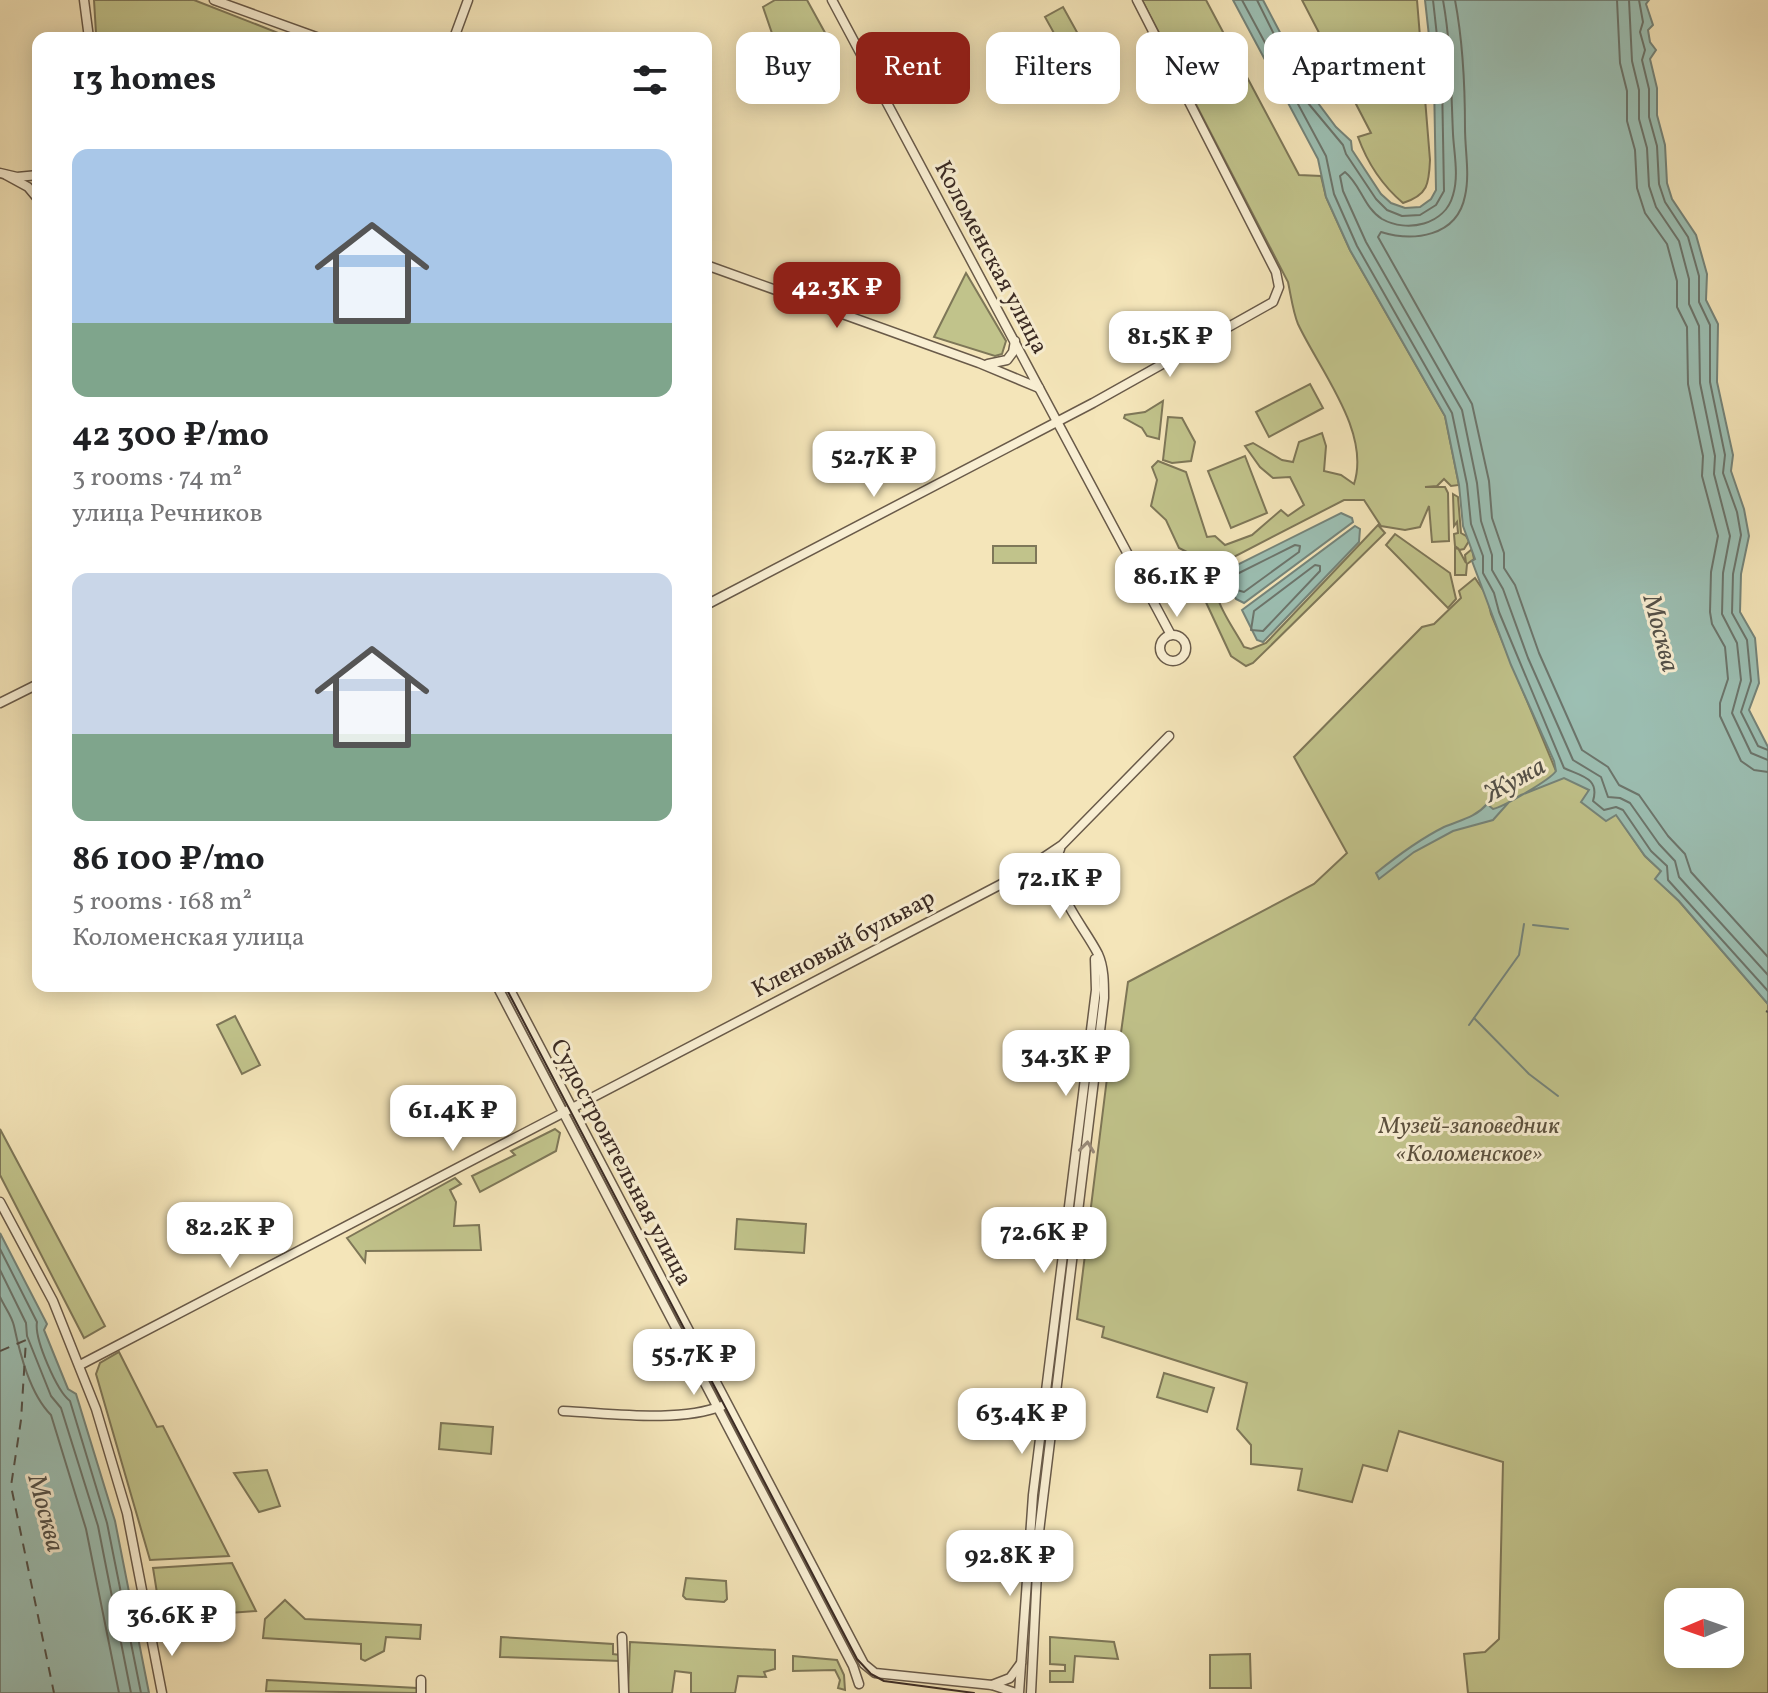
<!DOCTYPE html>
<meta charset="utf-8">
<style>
body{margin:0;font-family:Vollkorn,serif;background:#f6f6f6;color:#202124;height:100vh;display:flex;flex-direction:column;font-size:30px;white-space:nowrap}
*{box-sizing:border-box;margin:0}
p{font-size:26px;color:#757577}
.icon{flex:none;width:44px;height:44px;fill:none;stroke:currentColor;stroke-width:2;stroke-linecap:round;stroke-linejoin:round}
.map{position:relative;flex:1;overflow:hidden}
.sheet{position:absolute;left:32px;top:32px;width:680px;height:960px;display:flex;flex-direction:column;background:#fff;border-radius:16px;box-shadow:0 4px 20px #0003}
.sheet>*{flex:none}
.top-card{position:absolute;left:736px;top:32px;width:760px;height:72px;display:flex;gap:16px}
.needle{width:52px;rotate:268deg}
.buttons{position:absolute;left:1664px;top:1588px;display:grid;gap:16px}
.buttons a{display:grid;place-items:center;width:80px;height:80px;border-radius:16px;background:#fff;box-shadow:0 4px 20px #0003;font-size:40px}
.price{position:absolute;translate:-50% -68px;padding:0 18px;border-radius:16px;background:#fff;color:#222;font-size:26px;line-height:52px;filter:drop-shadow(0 2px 4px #0008)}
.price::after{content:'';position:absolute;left:50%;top:48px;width:24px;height:18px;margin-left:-12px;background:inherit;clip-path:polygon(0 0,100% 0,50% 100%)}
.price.active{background:#8f2418;color:#fff}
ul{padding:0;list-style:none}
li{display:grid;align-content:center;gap:16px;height:424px;padding:0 40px}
li span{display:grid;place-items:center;height:248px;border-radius:16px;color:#555}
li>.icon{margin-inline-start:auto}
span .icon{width:144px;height:144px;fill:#fffc;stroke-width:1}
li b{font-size:34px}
h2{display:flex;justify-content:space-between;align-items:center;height:96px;padding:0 40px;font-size:34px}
.pill{padding:0 28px;border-radius:16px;background:#fff;box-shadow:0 4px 20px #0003;font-size:28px;line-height:72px}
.pill.active{background:#8f2418;color:#fff}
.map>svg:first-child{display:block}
.green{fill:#c1c38b;stroke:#7e7758;stroke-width:2;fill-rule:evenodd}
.water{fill:#9cbfb3;stroke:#75847a;stroke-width:2}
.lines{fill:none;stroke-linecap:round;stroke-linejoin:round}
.shore{stroke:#6c756c;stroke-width:2}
.stream{stroke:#75847a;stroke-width:2}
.ferry{stroke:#535048;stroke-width:2;stroke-dasharray:10 8;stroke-linecap:butt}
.minor-casing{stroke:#695a49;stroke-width:11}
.minor{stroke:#f8eed2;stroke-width:8}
.tram{stroke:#3b2b24;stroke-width:2}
.oneway{stroke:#9a8c7b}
.labels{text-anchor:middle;stroke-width:6;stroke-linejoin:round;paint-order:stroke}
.street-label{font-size:24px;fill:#3b2b24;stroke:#f8eed2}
.park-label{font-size:24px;font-style:italic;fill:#5c513e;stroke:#f8eed2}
.water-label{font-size:26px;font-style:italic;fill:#535048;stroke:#f8eed2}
</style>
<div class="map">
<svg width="1768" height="1693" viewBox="0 0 1768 1693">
<rect width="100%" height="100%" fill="#f4e5b9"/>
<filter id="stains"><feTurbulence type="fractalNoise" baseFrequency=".0025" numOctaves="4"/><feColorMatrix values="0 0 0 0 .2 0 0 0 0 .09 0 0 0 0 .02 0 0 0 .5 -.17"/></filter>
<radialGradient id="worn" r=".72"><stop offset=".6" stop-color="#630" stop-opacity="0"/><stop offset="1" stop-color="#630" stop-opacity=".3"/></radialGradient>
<g class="green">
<path d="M94,0H194L281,34L280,38H111L96,33Z"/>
<path d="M775,0H807L829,40L805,55L775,42L763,7Z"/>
<path d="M1142,0H1206L1299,175L1321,176L1326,197L1350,250L1445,416L1459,485L1451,486L1444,479L1437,486L1425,487H1445L1448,493L1449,541L1432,542L1429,506L1420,527L1405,530L1381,526L1364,500H1344L1222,563C1203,591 1229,619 1244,647L1251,649L1266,643L1378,525L1385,533L1253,663L1246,666L1231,656L1197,583L1201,559L1179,548L1166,520L1151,506L1157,480L1152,467L1158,461L1186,472L1207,537L1215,536L1225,545L1252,535L1281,510L1288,516L1304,505L1290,477L1273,478L1260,467L1245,446L1253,443L1282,460L1293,462L1299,442L1322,433L1326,446L1324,471L1341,475L1354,484C1371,432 1320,371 1298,324C1293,312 1291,296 1288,282Z"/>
<path d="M1302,0H1417L1430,160C1429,184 1428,195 1403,203C1383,186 1367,162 1358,137L1371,133Z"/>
<path d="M1063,7L1088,52L1070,62L1045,17Z"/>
<path d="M966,273L1006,341L1002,354L995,356L934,337Z"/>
<path d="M1310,384L1323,408L1269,437L1256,412Z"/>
<path d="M1163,401L1159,439L1147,436L1142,428L1124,418L1125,415L1145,412Z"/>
<path d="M1168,417L1182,418L1195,442L1191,461L1172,463L1163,460Z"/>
<path d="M1245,456L1267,513L1231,528L1208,471Z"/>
<path d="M1453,494L1458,497L1461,533L1466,536L1469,541L1464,549L1459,550L1466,563L1465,555L1472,549L1474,559L1467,564L1466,575H1455V548L1459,549L1455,546L1454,534L1458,533L1457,522L1454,526Z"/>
<path d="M1395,534L1450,573L1456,599L1448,608L1386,545Z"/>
<rect x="993" y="546" width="43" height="17"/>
<path d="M1475,578L1487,596L1491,614L1556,771L1589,790L1616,814L1645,856L1661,871L1656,879L1679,901L1768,1004V1693H1468L1464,1654L1485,1652L1499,1639L1503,1462L1399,1431L1387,1471L1363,1465L1352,1502L1298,1490L1302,1469L1251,1464V1445L1237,1429L1247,1383L1102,1337L1104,1327L1077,1319L1111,1046L1119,1047L1128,982L1314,884L1347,853L1294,757L1422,627L1434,624L1461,598L1459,591ZM1678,1602H1730V1654H1678Z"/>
<path d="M235,1016L260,1065L242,1074L217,1025Z"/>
<path d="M0,1129L105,1326L84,1338L0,1175Z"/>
<path d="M555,1129L560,1133L556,1151L480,1192L472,1176L515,1155L511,1151Z"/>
<path d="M455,1178L461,1184L450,1190L456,1202L454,1226L479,1225L481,1250L366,1251L365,1262L347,1238Z"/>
<path d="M737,1219L806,1224L804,1253L735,1249Z"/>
<path d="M119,1352L157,1427L163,1426L229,1556L150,1560L96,1374L100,1363Z"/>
<path d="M1164,1373L1214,1388L1207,1412L1157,1397Z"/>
<path d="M441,1423L493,1427L491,1454L439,1449Z"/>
<path d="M267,1470L280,1506L259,1512L234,1473Z"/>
<path d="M232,1563L256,1611L161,1618L153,1568Z"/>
<path d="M686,1578L726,1581L727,1599L724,1602L686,1599L683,1596Z"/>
<path d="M285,1600L305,1619L421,1625L420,1639L386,1637L384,1651L365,1661L361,1659V1644L263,1638L265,1619Z"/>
<path d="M501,1637L613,1644V1654L621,1655L620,1661L500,1657Z"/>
<path d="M1050,1637L1114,1642L1118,1659L1075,1656L1073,1682H1050V1671H1065V1665L1050,1664Z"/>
<path d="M630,1642L775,1650V1669L764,1672L766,1677L738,1676L735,1693H691V1673L675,1671L672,1693H628Z"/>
<path d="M1250,1654L1251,1688H1210V1655Z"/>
<path d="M793,1656L837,1660L844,1675L845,1690L838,1688L840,1680L835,1670L793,1671Z"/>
<path d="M267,1680L417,1688V1693L266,1691Z"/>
</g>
<g class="water">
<path d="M1233,0H1263L1315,99L1336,127L1351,141L1352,150L1381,194L1391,203L1405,208L1420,207L1431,199L1436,190L1434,81L1425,0H1649L1646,4L1653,25L1648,30L1650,42L1656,50L1650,59L1657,88V115L1665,145L1667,183L1672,199L1696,235L1707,274L1706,300L1718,324L1717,382L1733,455L1731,471L1744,509L1749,536L1741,574L1740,612L1755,638L1759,683L1749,710L1768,747V1004L1679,901L1655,879L1661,871L1645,856L1616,815L1606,821L1581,802L1589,790L1564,778L1521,795L1509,802L1493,820L1453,831L1414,852L1379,879L1376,873C1397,856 1420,839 1444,827C1460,820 1475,818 1487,804L1493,809C1503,807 1550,780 1556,771L1554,761L1511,665L1472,561L1475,559L1463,526L1459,485L1445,416L1350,250L1326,197L1318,159Z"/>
<path d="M1341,513L1352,518L1353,522L1244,603L1236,599L1223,572Z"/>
<path d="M1355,526L1360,529L1359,542L1263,642L1257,640L1242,610Z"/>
<path d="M0,1233L47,1324L44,1330L68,1389L76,1394L115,1521L149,1693H0Z"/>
</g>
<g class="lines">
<g class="shore">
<path d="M1242,0L1326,156L1334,194L1357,246L1452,413L1467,484L1471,524L1483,556V573L1494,593L1499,612L1564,768C1581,776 1600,778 1593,801L1604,810L1616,807L1623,810L1651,851L1667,866L1668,880L1768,991"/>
<path d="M1257,0L1308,103L1343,145L1346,154L1376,199L1387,210L1402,216L1420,215L1436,205L1444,191L1442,81L1433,0"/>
<path d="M1443,0C1451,44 1451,89 1453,134C1454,153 1459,176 1453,195C1445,225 1407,233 1382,219C1364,208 1361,185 1345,172L1340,176L1343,191L1366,242L1462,410L1477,483L1481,521L1492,555V570L1503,589L1528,658L1573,760L1601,777L1608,797L1620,798L1630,803L1659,844L1675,861L1679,877L1768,975"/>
<path d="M1455,0C1463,42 1465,86 1465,128C1465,151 1470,174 1465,196C1457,237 1413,242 1381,232L1378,237L1472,404L1489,481L1492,518L1504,553V568L1515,585L1539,653L1582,750L1608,767L1619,785L1639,795L1668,836L1685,854L1691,872L1768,957"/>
<path d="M1617,0L1620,63L1627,91V121L1635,150L1637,188L1645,213L1667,244L1677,281V307L1687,327L1688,384L1703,456L1702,476L1718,536L1711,572L1710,612L1712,624L1725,647L1728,679L1720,703V716L1741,761L1754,770L1768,772"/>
<path d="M1629,0L1632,61L1639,90V119L1647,148L1649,186L1656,207L1679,241L1689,279V304L1699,326L1700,383L1715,456L1714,474L1730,536L1723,573L1722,614L1737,643L1741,680L1732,713L1751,753L1768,760"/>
<path d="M1639,0L1643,22L1640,32L1645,50L1642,60L1649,89V117L1657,146L1659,184L1665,202L1688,237L1699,276V302L1710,325V382L1725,455L1723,473L1737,512L1741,535L1733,574L1732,613L1747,640L1751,681L1741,712L1758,746L1768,750"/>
<path d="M1295,545L1300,546L1299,552L1244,592L1237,590L1235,575Z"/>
<path d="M1315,565L1320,566V571L1263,631L1251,630L1254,611Z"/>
<path d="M0,1249L37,1322C34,1339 57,1391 70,1401L107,1523L141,1693"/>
<path d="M0,1270L26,1323L27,1336L51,1396L61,1408L98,1526L131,1693"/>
<path d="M0,1297C4,1306 12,1316 14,1326C20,1354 30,1394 51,1415L86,1529L119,1693"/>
</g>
<g class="stream">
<path d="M1533,925L1568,929"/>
<path d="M1474,1018L1529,1074L1558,1096"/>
<path d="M1469,1025L1519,955L1524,924"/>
</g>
<g class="ferry">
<path d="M1766,1011L1768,1012"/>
<path d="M0,1351L26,1340L21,1420L11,1486L54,1693"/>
</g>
<defs>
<g id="minor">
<path d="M84,0L89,38"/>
<path d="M214,0L319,38"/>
<path d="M832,0L1171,635"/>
<path d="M454,38L468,0"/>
<path d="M0,173L17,177L38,175"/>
<path d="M6,175L28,187L38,199"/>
<path d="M706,265L979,363L1039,388"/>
<path d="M988,364L1007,360L1013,352L1015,341"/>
<path d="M706,605L1093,403L1273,302L1279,287L1276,272L1137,0"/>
<circle cx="1173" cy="648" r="13"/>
<path d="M0,703L38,684"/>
<path d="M1021,875L1039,874L1059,884"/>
<path d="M497,986L853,1666L859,1684"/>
<path d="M508,986L864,1664L875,1673L992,1685L1016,1693"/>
<path d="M0,1202L53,1301L96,1409L127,1513L162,1693"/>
<path d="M80,1365L1013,878L1062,845L1169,736"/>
<path d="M563,1411C610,1413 678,1423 722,1406"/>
<path d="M622,1637L624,1693"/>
<path d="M992,1685L1010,1678L1021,1663"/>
<path d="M421,1693V1680"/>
<path d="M1019,1693L1033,1495L1096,990L1095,959"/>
<path d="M1031,1693L1039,1532L1104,998C1104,983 1104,967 1098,954C1083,924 1044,884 1060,849"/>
</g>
</defs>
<use href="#minor" class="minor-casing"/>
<use href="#minor" class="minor"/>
<path class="tram" d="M505,986L857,1659L871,1674L884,1681L974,1693"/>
</g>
<defs><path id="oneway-chevron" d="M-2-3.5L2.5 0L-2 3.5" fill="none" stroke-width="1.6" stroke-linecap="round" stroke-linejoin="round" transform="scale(2)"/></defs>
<use class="oneway" href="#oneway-chevron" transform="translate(1087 1147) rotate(-83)"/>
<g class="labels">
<g class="street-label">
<text transform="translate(992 257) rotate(62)" y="8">Коломенская улица</text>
<text transform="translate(843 943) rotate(-28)" y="8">Кленовый бульвар</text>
<text transform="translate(622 1162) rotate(62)" y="8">Судостроительная улица</text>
</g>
<g class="park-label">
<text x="1469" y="1133">Музей-заповедник<tspan x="1469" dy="28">«Коломенское»</tspan></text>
</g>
<g class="water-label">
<text transform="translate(1662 633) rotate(75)" y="9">Москва</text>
<text transform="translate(1514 779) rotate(-29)" y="9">Жужа</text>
<text transform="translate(47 1513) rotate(75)" y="9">Москва</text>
</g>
</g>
<rect width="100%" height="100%" filter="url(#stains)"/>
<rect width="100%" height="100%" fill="url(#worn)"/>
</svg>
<div class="buttons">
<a><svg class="needle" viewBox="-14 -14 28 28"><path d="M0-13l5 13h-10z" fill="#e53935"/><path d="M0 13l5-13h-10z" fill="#757577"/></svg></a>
</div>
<b class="price active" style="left:837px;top:330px">42.3K ₽</b>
<b class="price" style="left:1170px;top:379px">81.5K ₽</b>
<b class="price" style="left:874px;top:499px">52.7K ₽</b>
<b class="price" style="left:1177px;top:619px">86.1K ₽</b>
<b class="price" style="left:1060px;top:921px">72.1K ₽</b>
<b class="price" style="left:1066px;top:1098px">34.3K ₽</b>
<b class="price" style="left:453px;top:1153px">61.4K ₽</b>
<b class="price" style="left:230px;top:1270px">82.2K ₽</b>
<b class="price" style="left:1044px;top:1275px">72.6K ₽</b>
<b class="price" style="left:694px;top:1397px">55.7K ₽</b>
<b class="price" style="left:1022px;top:1456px">63.4K ₽</b>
<b class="price" style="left:1010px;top:1598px">92.8K ₽</b>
<b class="price" style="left:172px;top:1658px">36.6K ₽</b>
<div class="top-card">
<a class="pill">Buy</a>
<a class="pill active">Rent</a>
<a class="pill">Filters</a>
<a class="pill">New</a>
<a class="pill">Apartment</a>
</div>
<section class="sheet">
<h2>13 homes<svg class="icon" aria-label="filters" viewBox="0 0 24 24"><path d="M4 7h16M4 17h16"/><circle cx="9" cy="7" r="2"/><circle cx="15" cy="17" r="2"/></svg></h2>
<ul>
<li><span style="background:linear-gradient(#a9c7e8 70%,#7fa58c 0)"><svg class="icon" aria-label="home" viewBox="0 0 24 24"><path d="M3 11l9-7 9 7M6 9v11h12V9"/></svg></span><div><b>42 300 ₽/mo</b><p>3 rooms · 74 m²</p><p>улица Речников</p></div></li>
<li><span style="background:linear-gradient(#c9d6e8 65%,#7fa58c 0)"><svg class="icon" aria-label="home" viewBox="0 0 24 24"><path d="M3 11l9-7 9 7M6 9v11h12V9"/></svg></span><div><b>86 100 ₽/mo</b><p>5 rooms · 168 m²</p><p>Коломенская улица</p></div></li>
</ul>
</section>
</div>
